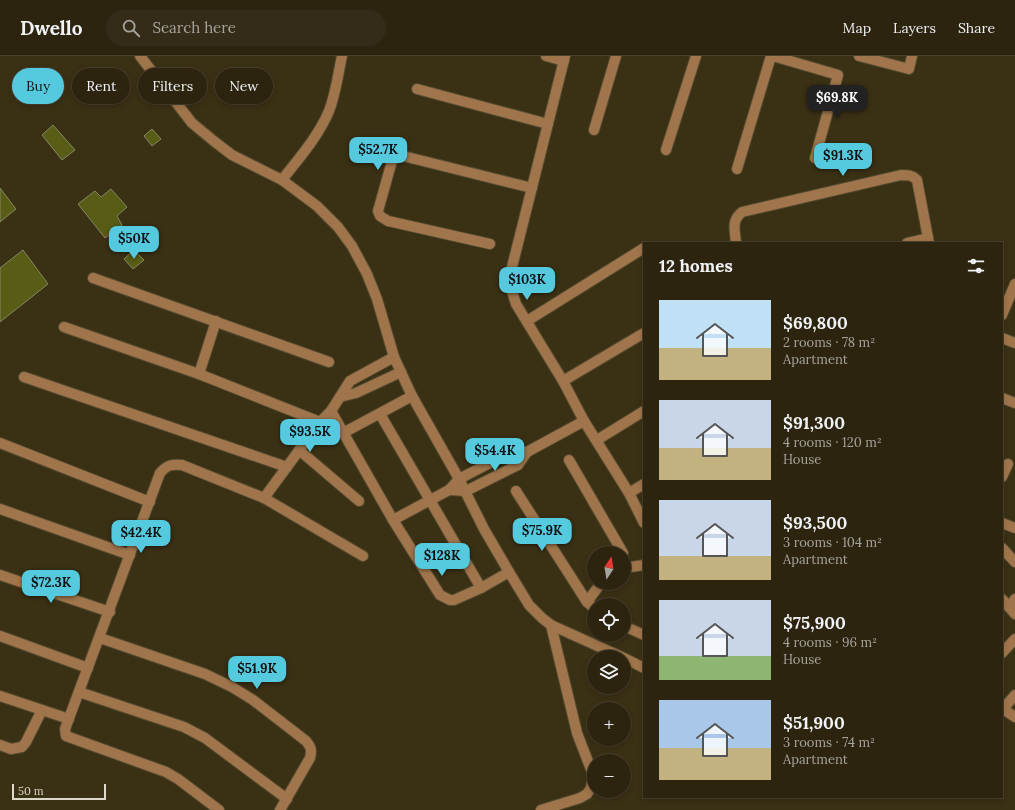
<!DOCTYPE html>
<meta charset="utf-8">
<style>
body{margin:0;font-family:Lora,serif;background:#342c18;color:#f1f3f6;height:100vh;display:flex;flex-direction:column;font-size:15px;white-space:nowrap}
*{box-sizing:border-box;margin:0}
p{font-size:13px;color:#a6a49e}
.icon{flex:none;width:22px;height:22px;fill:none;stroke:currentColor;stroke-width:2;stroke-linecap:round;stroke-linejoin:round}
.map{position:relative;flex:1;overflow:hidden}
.drawer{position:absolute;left:643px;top:186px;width:360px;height:556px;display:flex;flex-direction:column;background:#2c240f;border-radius:0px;box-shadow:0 2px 6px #0003,0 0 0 1px #48412f}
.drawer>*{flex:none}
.banner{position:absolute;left:12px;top:12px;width:380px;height:36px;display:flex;gap:8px}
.needle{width:26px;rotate:12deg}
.buttons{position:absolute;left:587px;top:490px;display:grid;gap:8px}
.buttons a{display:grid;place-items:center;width:44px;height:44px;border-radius:50%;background:#2c240f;box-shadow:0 2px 6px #0003,0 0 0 1px #48412f;font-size:20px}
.scale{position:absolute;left:12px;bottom:10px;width:94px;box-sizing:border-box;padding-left:4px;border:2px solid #ded8c8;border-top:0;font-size:11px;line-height:14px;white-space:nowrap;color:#ded8c8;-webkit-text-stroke:3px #3a3014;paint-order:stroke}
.price{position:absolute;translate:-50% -34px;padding:0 9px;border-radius:8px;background:#55cadf;color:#111;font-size:13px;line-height:26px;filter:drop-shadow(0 1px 2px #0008)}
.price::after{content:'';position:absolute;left:50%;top:24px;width:12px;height:9px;margin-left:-6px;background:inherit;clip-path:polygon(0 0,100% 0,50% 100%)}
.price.selected{background:#222;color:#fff}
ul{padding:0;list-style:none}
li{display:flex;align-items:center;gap:12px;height:100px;padding:0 16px}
li span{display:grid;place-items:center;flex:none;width:112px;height:80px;border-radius:0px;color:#555}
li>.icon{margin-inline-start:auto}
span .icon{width:48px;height:48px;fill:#fffc;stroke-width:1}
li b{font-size:17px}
h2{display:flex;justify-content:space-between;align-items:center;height:48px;padding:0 16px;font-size:17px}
.tag{padding:0 14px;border-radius:18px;background:#2c240f;box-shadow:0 2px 6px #0003,0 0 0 1px #48412f;font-size:14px;line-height:36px}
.tag.selected{background:#55cadf;color:#111}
header{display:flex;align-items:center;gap:24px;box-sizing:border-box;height:56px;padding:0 20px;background:#2c240f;border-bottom:1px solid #48412f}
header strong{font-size:19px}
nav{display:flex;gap:22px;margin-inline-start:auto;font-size:14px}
.search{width:280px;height:36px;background:#342c18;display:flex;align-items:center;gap:10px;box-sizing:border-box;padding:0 14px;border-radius:22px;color:#a6a49e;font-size:15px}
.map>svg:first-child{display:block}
.building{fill:#585c14;stroke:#838768}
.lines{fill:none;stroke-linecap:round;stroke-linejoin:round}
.minor-casing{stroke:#544b31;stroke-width:12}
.minor{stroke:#a0754b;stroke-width:10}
</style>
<header>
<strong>Dwello</strong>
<div class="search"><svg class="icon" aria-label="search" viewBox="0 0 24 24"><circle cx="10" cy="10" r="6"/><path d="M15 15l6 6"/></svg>Search here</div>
<nav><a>Map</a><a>Layers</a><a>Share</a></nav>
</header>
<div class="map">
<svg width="1015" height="754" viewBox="0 0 1015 754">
<rect width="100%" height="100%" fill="#3a3014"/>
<g class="building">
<path d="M53,69L75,94L62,104L42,79Z"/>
<path d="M152,73L161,83L152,90L144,80Z"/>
<path d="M0,132L16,153L0,166Z"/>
<path d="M111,133L127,151L117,160L122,169L105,182L78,148L95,135L101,141Z"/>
<path d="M23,194L48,228L0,266V212Z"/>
<path d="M134,194L144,204L133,213L124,203Z"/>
</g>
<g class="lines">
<defs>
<g id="minor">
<path d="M140,0L192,67L215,86L232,99L282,124L317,150L338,171L352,190L367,218L377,243L394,301L412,340L459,423L484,473L509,516L529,549L542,562L551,569L622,601"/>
<path d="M546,0L564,5"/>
<path d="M565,0L511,215V232L516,248L563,325L584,365L629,437L644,467"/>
<path d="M773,0L838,19L815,102"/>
<path d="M859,0L909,13L912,0"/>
<path d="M417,33L548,68"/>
<path d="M594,74L616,0"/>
<path d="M666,94L696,0"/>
<path d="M737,113L771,0"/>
<path d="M282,124C299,102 318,81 329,55C336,37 338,18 342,0"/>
<path d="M736,187C735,174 731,165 742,156L901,119C908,119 912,119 917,124L929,187"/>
<path d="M907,187L928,182"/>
<path d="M490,188L388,165L380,160L378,155L392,105L398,100H403L532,132"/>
<path d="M93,222L329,306"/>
<path d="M1002,259L1015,228"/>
<path d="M527,265L644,192"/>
<path d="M64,271L199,318L320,366"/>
<path d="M1002,282L1015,287"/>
<path d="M199,318L216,265"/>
<path d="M24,321L287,411"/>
<path d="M563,325L644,277"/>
<path d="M340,341L356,337L401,316"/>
<path d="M1002,342L1015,347"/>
<path d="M331,355L393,464L440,539L450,544H454L481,532L509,516"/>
<path d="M380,358L481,532"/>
<path d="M343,377L412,340"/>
<path d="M597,384L644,355"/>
<path d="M0,387L150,446"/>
<path d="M299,394L359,445"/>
<path d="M569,404L623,497"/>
<path d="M1002,421L1008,408"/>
<path d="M449,434L466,435L518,409L527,396L584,365"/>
<path d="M516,435L587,546L594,552"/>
<path d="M629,437L644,428"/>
<path d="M264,442L320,366L331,355L350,325L394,301"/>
<path d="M0,453L130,499"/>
<path d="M393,464L449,434L459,423L509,397L527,396"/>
<path d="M1002,467L1015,472"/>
<path d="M1002,492L1015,506"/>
<path d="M624,512L644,509"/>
<path d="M0,519L110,556"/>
<path d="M1002,543L1015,558"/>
<path d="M587,546L601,527"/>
<path d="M1009,551L1015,543"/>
<path d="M624,570L644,579"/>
<path d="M0,580L88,612"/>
<path d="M100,582L205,618L232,631L253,644L306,685C311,691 312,694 310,702L280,754"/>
<path d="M1002,597L1015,583"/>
<path d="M624,602L644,612"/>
<path d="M79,636L184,671L205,682L287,743"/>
<path d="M0,640L69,663"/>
<path d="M1003,653L1015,661"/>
<path d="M1002,654L1015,639"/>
<path d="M0,689L11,693L22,691L26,686L42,654"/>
<path d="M219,754L178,723L166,716L66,680L65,673L160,417C167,409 172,408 182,409L264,442L363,500"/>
<path d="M541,754L580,742L587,738L591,732L592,726V716L577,677L551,569"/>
</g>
</defs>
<use href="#minor" class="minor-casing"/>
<use href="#minor" class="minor"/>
</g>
</svg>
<div class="buttons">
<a><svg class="needle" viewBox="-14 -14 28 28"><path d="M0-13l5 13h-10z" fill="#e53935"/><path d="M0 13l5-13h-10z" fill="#a6a49e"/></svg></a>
<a><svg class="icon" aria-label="locate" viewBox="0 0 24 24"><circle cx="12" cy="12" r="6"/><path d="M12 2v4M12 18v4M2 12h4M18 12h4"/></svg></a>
<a><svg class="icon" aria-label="layers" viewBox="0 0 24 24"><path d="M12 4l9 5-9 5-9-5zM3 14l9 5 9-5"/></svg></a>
<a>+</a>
<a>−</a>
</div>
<div class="scale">50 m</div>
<b class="price selected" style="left:837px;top:63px">$69.8K</b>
<b class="price" style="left:378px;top:115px">$52.7K</b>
<b class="price" style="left:843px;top:121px">$91.3K</b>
<b class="price" style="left:134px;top:204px">$50K</b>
<b class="price" style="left:527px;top:245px">$103K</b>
<b class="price" style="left:310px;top:397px">$93.5K</b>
<b class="price" style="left:495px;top:416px">$54.4K</b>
<b class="price" style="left:542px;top:496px">$75.9K</b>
<b class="price" style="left:141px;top:498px">$42.4K</b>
<b class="price" style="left:442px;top:521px">$128K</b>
<b class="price" style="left:51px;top:548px">$72.3K</b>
<b class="price" style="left:257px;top:634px">$51.9K</b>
<div class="banner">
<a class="tag selected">Buy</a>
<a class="tag">Rent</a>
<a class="tag">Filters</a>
<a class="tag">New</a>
</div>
<section class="drawer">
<h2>12 homes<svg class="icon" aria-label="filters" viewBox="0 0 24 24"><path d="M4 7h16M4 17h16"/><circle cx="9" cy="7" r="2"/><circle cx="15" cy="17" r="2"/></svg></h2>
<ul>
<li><span style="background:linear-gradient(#bfe0f5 60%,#c2b280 0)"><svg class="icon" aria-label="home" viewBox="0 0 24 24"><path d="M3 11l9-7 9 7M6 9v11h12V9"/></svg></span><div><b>$69,800</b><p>2 rooms · 78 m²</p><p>Apartment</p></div></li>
<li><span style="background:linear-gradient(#c9d6e8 60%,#c2b280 0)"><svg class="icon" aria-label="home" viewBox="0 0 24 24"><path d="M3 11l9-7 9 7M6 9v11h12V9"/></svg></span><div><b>$91,300</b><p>4 rooms · 120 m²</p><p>House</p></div></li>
<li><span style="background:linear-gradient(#c9d6e8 70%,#c2b280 0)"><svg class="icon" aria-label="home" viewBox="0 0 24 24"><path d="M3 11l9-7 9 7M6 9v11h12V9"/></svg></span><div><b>$93,500</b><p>3 rooms · 104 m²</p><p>Apartment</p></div></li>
<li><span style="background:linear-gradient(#c9d6e8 70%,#8fb573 0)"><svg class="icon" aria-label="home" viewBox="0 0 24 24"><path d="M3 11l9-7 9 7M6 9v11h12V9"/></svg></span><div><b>$75,900</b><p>4 rooms · 96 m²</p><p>House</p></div></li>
<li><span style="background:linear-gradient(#a9c7e8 60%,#c2b280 0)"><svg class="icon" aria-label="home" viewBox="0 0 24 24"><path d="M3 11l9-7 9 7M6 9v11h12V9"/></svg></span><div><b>$51,900</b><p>3 rooms · 74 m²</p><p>Apartment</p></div></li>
</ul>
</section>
</div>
